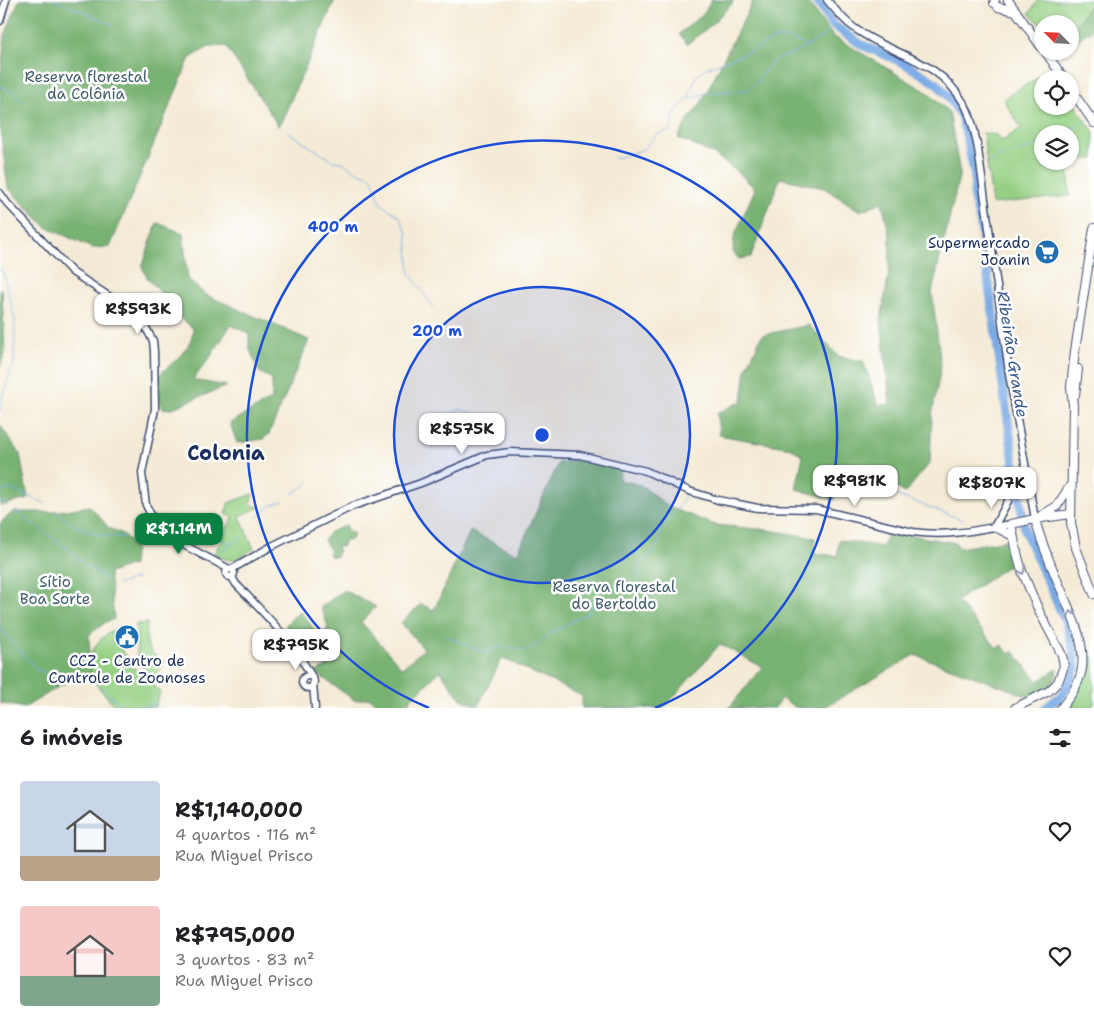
<!DOCTYPE html>
<html lang="pt">
<meta charset="utf-8">
<style>
body{margin:0;font-family:"Shantell Sans",sans-serif;background:#f2f2f2;color:#202124;height:100vh;display:flex;flex-direction:column;font-size:19px;white-space:nowrap}
*{box-sizing:border-box;margin:0}
p{font-size:16px;color:#757577}
.icon{flex:none;width:28px;height:28px;fill:none;stroke:currentColor;stroke-width:2;stroke-linecap:round;stroke-linejoin:round}
.map{position:relative;height:708px;overflow:hidden}
.panel{display:flex;flex-direction:column;background:#fff;flex:1}
.panel>*{flex:none}
.needle{width:32px;rotate:294deg}
.tools{position:absolute;left:1034px;top:15px;display:grid;gap:10px}
.tools a{display:grid;place-items:center;width:45px;height:45px;border-radius:50%;background:#fff;box-shadow:0 1px 4px #0004;font-size:25px}
.price{position:absolute;translate:-50% -42px;padding:0 11px;border-radius:10px;background:#fff;color:#222;font-size:16px;line-height:32px;filter:drop-shadow(0 1px 2px #0008)}
.price::after{content:'';position:absolute;left:50%;top:30px;width:15px;height:11px;margin-left:-8px;background:inherit;clip-path:polygon(0 0,100% 0,50% 100%)}
.price.on{background:#0b8043;color:#fff}
ul{padding:0;list-style:none}
li{display:flex;align-items:center;gap:15px;height:125px;padding:0 20px}
li span{display:grid;place-items:center;flex:none;width:140px;height:100px;border-radius:5px;color:#555}
li>.icon{margin-inline-start:auto}
span .icon{width:60px;height:60px;fill:#fffc;stroke-width:1}
li b{font-size:21px}
h2{display:flex;justify-content:space-between;align-items:center;height:60px;padding:0 20px;font-size:21px}
.map>svg:first-child{display:block}
.green{fill:#96d084;stroke:#588071}
.forest{fill:#78b272;stroke:#4a7068}
.lines{fill:none;stroke-linecap:round;stroke-linejoin:round}
.stream{stroke:#7aabe5;stroke-width:1}
.river{stroke:#7aabe5;stroke-width:9}
.minor-casing{stroke:#3c4b70;stroke-width:9}
.major-casing{stroke:#3c4b70;stroke-width:10}
.minor{stroke:#fff;stroke-width:6}
.major{stroke:#fff;stroke-width:8}
.oneway{stroke:#8d97ae}
.ring{fill:none;stroke:#1d4ed8;stroke-width:2.5}
.labels{text-anchor:middle;stroke-width:5;stroke-linejoin:round;paint-order:stroke}
.park-label{font-size:15px;fill:#405f69;stroke:#fff}
.poi-label{font-size:15px;fill:#1b2f5e;stroke:#fff;text-anchor:end}
.water-label{font-size:16px;font-style:italic;fill:#3c5a8d;stroke:#fff}
.district-label{font-size:20px;font-weight:bold;fill:#1b2f5e;stroke:#fff}
.centre{fill:#1d4ed8;stroke:#fff;stroke-width:2.5}
.ring-label{font-size:15px;text-anchor:middle;font-weight:bold;fill:#1d4ed8;stroke:#fff;stroke-width:5;stroke-linejoin:round;paint-order:stroke}
</style>
<div class="map">
<svg width="1094" height="708" viewBox="0 0 1094 708">
<rect width="100%" height="100%" fill="#fff"/>
<filter id="ink" filterUnits="userSpaceOnUse"><feTurbulence type="fractalNoise" baseFrequency=".02" numOctaves="2"/><feDisplacementMap in="SourceGraphic" scale="10" xChannelSelector="R" yChannelSelector="G"/><feConvolveMatrix kernelMatrix="1 2 1 2 8 2 1 2 1" color-interpolation-filters="sRGB"/></filter>
<filter id="wash" filterUnits="userSpaceOnUse"><feTurbulence type="fractalNoise" baseFrequency=".0096" numOctaves="4" result="noise"/><feDisplacementMap in="SourceGraphic" scale="20" xChannelSelector="R" yChannelSelector="G"/><feGaussianBlur stdDeviation="1.12" result="paint"/><feColorMatrix in="noise" values="0 0 0 0 0 0 0 0 0 0 0 0 0 0 0 0 0 1.4 0 .05"/><feComposite in="paint" operator="in"/></filter>
<g filter="url(#wash)">
<rect width="100%" height="100%" fill="#f4ebd6"/>
<g class="green">
<path d="M1038,0H1093L1070,35V24L1042,25L1029,14Z"/>
<path d="M1051,69L1057,79H1042V106H1070V98L1094,132V159H1070V134H1042V161H1068L1070,196L992,204L983,133L997,135L1002,141L1021,128L1003,99Z"/>
<path d="M253,494L250,504L260,507L240,516L254,549C235,559 234,565 214,554L233,517L226,514L228,503Z"/>
<path d="M147,623C146,641 145,652 164,661L153,686L161,691L154,708H112L115,706C107,697 98,688 92,678C82,658 100,633 119,628L122,652L128,657L142,680L148,677L137,657L136,624Z"/>
<path d="M1089,656L1090,658L1094,657V704L1091,708H1075L1069,706L1087,659Z"/>
</g>
<g class="forest">
<path d="M19,0H335L279,127L226,46L209,47L190,58L110,247L92,248L46,227L8,188L0,127V81L5,35Z"/>
<path d="M711,0H733L732,4L709,27L687,44L679,34L705,12Z"/>
<path d="M755,0H806L833,36L927,92L949,112L960,173L932,292L941,366L932,416L930,463L905,493L872,473L844,466L834,500L796,489L803,456L791,448L719,435L717,413L742,401L746,369L762,335L809,325L838,356L863,361L878,404L890,405L881,319L889,272L890,237L882,202L860,211L824,188L780,178L751,257L739,259L733,252L734,237L755,189L741,175L715,155L678,138L688,120L701,103L753,1Z"/>
<path d="M1093,0L1094,28L1072,44L1070,43V35Z"/>
<path d="M157,223L183,233L188,280L206,295L309,340L269,434L263,439L237,443L230,423L272,399V379L259,372L249,347V334L231,325L211,356L193,380L227,386L170,409L162,408L159,402V375C174,361 193,349 193,328L178,316L164,296L148,279L142,267Z"/>
<path d="M0,288L2,292L5,353L0,366Z"/>
<path d="M0,425L20,454L28,499L0,506Z"/>
<path d="M578,460L621,470L619,480L641,485L669,507L715,525L769,530L815,538L814,553L837,556L839,540L883,547L887,531L956,543L959,548L1008,540L1015,561L957,601L997,648L1002,645L1009,654L1013,651L1038,681L1057,669C1056,688 1045,690 1030,697L915,655L823,708H797L781,698L775,708H729L762,667L720,644L664,708H582V696L502,658L478,706L461,699L440,671L402,708H380L370,698L354,700L315,672L327,667L322,656H307L288,633L286,624L300,611L322,639L328,627L321,607L344,590L376,607L361,622L402,668L424,649L401,623L421,604L434,610L470,531L517,554L559,462Z"/>
<path d="M90,506L109,528L121,533L135,545L133,565L109,573L114,619L106,622L89,635L91,676L65,683L24,708L0,703V523L13,512H52Z"/>
<path d="M347,525L346,529L354,534L352,539H350L349,541L345,540L342,547L338,546L337,549L339,550L336,557L330,556L328,552L330,550L324,540L330,532Z"/>
</g>
<g class="lines">
<g class="stream">
<path d="M55,0L114,25"/>
<path d="M0,86L9,90L24,102"/>
<path d="M689,99L707,93L747,90L757,82L762,74L775,60L799,51L808,46"/>
<path d="M288,132L333,161L343,162L352,169L372,177L381,204L399,216L407,233L410,274L434,308"/>
<path d="M1060,134L1087,121"/>
<path d="M613,157L617,158L624,156L644,149L657,134L671,130L675,111L688,99L696,77L706,68L749,52L777,38L790,39L808,46L822,36L833,25"/>
<path d="M988,165L998,157L1028,149L1042,142"/>
<path d="M974,172L976,170"/>
<path d="M0,268L4,275L15,320L14,363L3,393L0,411"/>
<path d="M440,416L461,409L484,417"/>
<path d="M880,489L963,520"/>
<path d="M0,492L10,489L45,503"/>
<path d="M293,494L309,482"/>
<path d="M0,500L8,506"/>
<path d="M55,510L71,524L98,535L125,537"/>
<path d="M15,511L69,550L89,568L98,572L107,580"/>
<path d="M257,518L270,506L283,501"/>
<path d="M200,537H210L233,543"/>
<path d="M221,552L242,537"/>
<path d="M117,585L138,578"/>
<path d="M0,628L36,669L46,673H59L67,676L83,678"/>
<path d="M447,636L484,653C501,644 509,646 527,651L551,633L589,612L602,589L616,583L631,592L637,581L638,567L657,547L666,524L678,508L686,494"/>
<path d="M92,679L122,706L137,707L153,704L159,708"/>
</g>
<path class="river" d="M816,0L833,25L862,45L902,62L936,83L948,96L961,116L966,134L975,177L974,198L980,221L1015,471L1025,531L1067,625L1074,651L1075,668L1067,687L1061,696L1045,708"/>
</g>
</g>
<g filter="url(#ink)">
<g class="lines">
<defs>
<g id="minor">
<path d="M827,0C836,11 845,22 857,30C896,57 938,58 965,105C972,118 975,134 978,149L1010,380L1035,519"/>
<path d="M0,21L6,0"/>
<path d="M0,193L7,203L72,272L127,308L146,328L153,341L154,351L155,409L142,473L146,505L153,519L182,544L229,569"/>
<path d="M994,527L1008,501"/>
<circle cx="230" cy="573" r="4"/>
<path d="M232,569L272,546L353,506L421,483L487,455L510,452L580,455L646,471L689,491L718,500L758,508L816,509L913,532C948,537 977,530 1011,524"/>
<path d="M232,577L236,584C264,613 293,642 312,677"/>
<circle cx="308" cy="682" r="6"/>
<path d="M313,684L315,708"/>
</g>
<g id="major">
<path d="M1008,0L1042,48"/>
<path d="M994,3L995,0"/>
<path d="M998,7L1016,11"/>
<path d="M1045,51L1064,79"/>
<path d="M1070,88L1094,123"/>
<path d="M1094,228L1075,351L1071,387L1073,405L1071,523L1076,548L1094,594"/>
<path d="M1075,395L1078,369"/>
<path d="M1039,517L1057,506L1070,486"/>
<path d="M1035,519C1042,547 1055,574 1066,601C1075,623 1085,644 1082,668C1080,683 1071,696 1061,708"/>
<path d="M995,527L1013,536"/>
<path d="M1015,708L1049,691L1058,682L1064,666L1062,655L1039,611L1022,571L1017,553L1011,524L1035,519L1071,514"/>
</g>
</defs>
<use href="#minor" class="minor-casing"/>
<use href="#major" class="major-casing"/>
<use href="#minor" class="minor"/>
<use href="#major" class="major"/>
</g>
<defs><path id="oneway-chevron" d="M-2-3.5L2.5 0L-2 3.5" fill="none" stroke-width="1.6" stroke-linecap="round" stroke-linejoin="round" transform="scale(1.25)"/></defs>
<g class="oneway">
<use href="#oneway-chevron" transform="translate(1022 571) rotate(70)"/>
<use href="#oneway-chevron" transform="translate(1071 614) rotate(-112)"/>
</g>
</g>
<circle cx="542" cy="435" r="148" fill="#1d4ed8" fill-opacity=".12"/>
<g class="ring">
<circle cx="542" cy="435" r="148"/>
<path d="M429 708A295 295 0 1 1 655 708"/>
</g>
<defs>
<symbol id="supermarket-disc" viewBox="-11 -11 22 22"><circle r="9.5" fill="#1f6fb2" stroke="#fff"/><path d="M-6-5.5h2.5l.6 2H6L4.5 2H-2.5L-4.4-4H-6ZM-1.5 3.2a1.3 1.3 0 1 0 .1 0ZM3 3.2a1.3 1.3 0 1 0 .1 0Z" fill="#fff"/></symbol>
<symbol id="civic-disc" viewBox="-11 -11 22 22"><circle r="9.5" fill="#1f6fb2" stroke="#fff"/><path d="M-.6-6.5H3V-4.5H.6V-3L4-1V1h2V6H-6V1h2V-1L-.6-3ZM-1.2 2.5V6h2.4V2.5Z" fill="#fff"/></symbol>
</defs>
<g fill-rule="evenodd">
<use href="#supermarket-disc" x="1033" y="238" width="28" height="28"/>
<use href="#civic-disc" x="113" y="623" width="28" height="28"/>
</g>
<g class="labels">
<g class="park-label">
<text x="86" y="82">Reserva florestal<tspan x="86" dy="17">da Colônia</tspan></text>
<text x="55" y="587">Sítio<tspan x="55" dy="17">Boa Sorte</tspan></text>
<text x="614" y="592">Reserva florestal<tspan x="614" dy="17">do Bertoldo</tspan></text>
</g>
<g class="poi-label">
<text x="1030" y="248">Supermercado<tspan x="1030" dy="17">Joanin</tspan></text>
<text x="127" y="666" text-anchor="middle">CCZ - Centro de<tspan x="127" dy="17">Controle de Zoonoses</tspan></text>
</g>
<g class="water-label">
<text transform="translate(1013 354) rotate(81)" y="6">Ribeirão Grande</text>
</g>
<g class="district-label">
<text x="226" y="460">Colonia</text>
</g>
</g>
<circle cx="542" cy="435" r="8" class="centre"/>
<g class="ring-label">
<text x="333" y="232">400 m</text>
<text x="437" y="336">200 m</text>
</g>
</svg>
<div class="tools">
<a><svg class="needle" viewBox="-14 -14 28 28"><path d="M0-13l5 13h-10z" fill="#e53935"/><path d="M0 13l5-13h-10z" fill="#757577"/></svg></a>
<a><svg class="icon" aria-label="locate" viewBox="0 0 24 24"><circle cx="12" cy="12" r="6"/><path d="M12 2v4M12 18v4M2 12h4M18 12h4"/></svg></a>
<a><svg class="icon" aria-label="layers" viewBox="0 0 24 24"><path d="M12 4l9 5-9 5-9-5zM3 14l9 5 9-5"/></svg></a>
</div>
<b class="price" style="left:138px;top:335px">R$593K</b>
<b class="price" style="left:462px;top:455px">R$575K</b>
<b class="price" style="left:855px;top:507px">R$981K</b>
<b class="price" style="left:992px;top:509px">R$807K</b>
<b class="price on" style="left:179px;top:555px">R$1.14M</b>
<b class="price" style="left:296px;top:671px">R$795K</b>
</div>
<section class="panel">
<h2>6 imóveis<svg class="icon" aria-label="filters" viewBox="0 0 24 24"><path d="M4 7h16M4 17h16"/><circle cx="9" cy="7" r="2"/><circle cx="15" cy="17" r="2"/></svg></h2>
<ul>
<li><span style="background:linear-gradient(#c9d6e8 75%,#b9a48a 0)"><svg class="icon" aria-label="home" viewBox="0 0 24 24"><path d="M3 11l9-7 9 7M6 9v11h12V9"/></svg></span><div><b>R$1,140,000</b><p>4 quartos · 116 m²</p><p>Rua Miguel Prisco</p></div><svg class="icon" aria-label="heart" viewBox="0 0 24 24"><path d="M12 20l-8-8c-3-5 5-10 8-4 3-6 11-1 8 4z"/></svg></li>
<li><span style="background:linear-gradient(#f6c9c9 70%,#7fa58c 0)"><svg class="icon" aria-label="home" viewBox="0 0 24 24"><path d="M3 11l9-7 9 7M6 9v11h12V9"/></svg></span><div><b>R$795,000</b><p>3 quartos · 83 m²</p><p>Rua Miguel Prisco</p></div><svg class="icon" aria-label="heart" viewBox="0 0 24 24"><path d="M12 20l-8-8c-3-5 5-10 8-4 3-6 11-1 8 4z"/></svg></li>
</ul>
</section>
